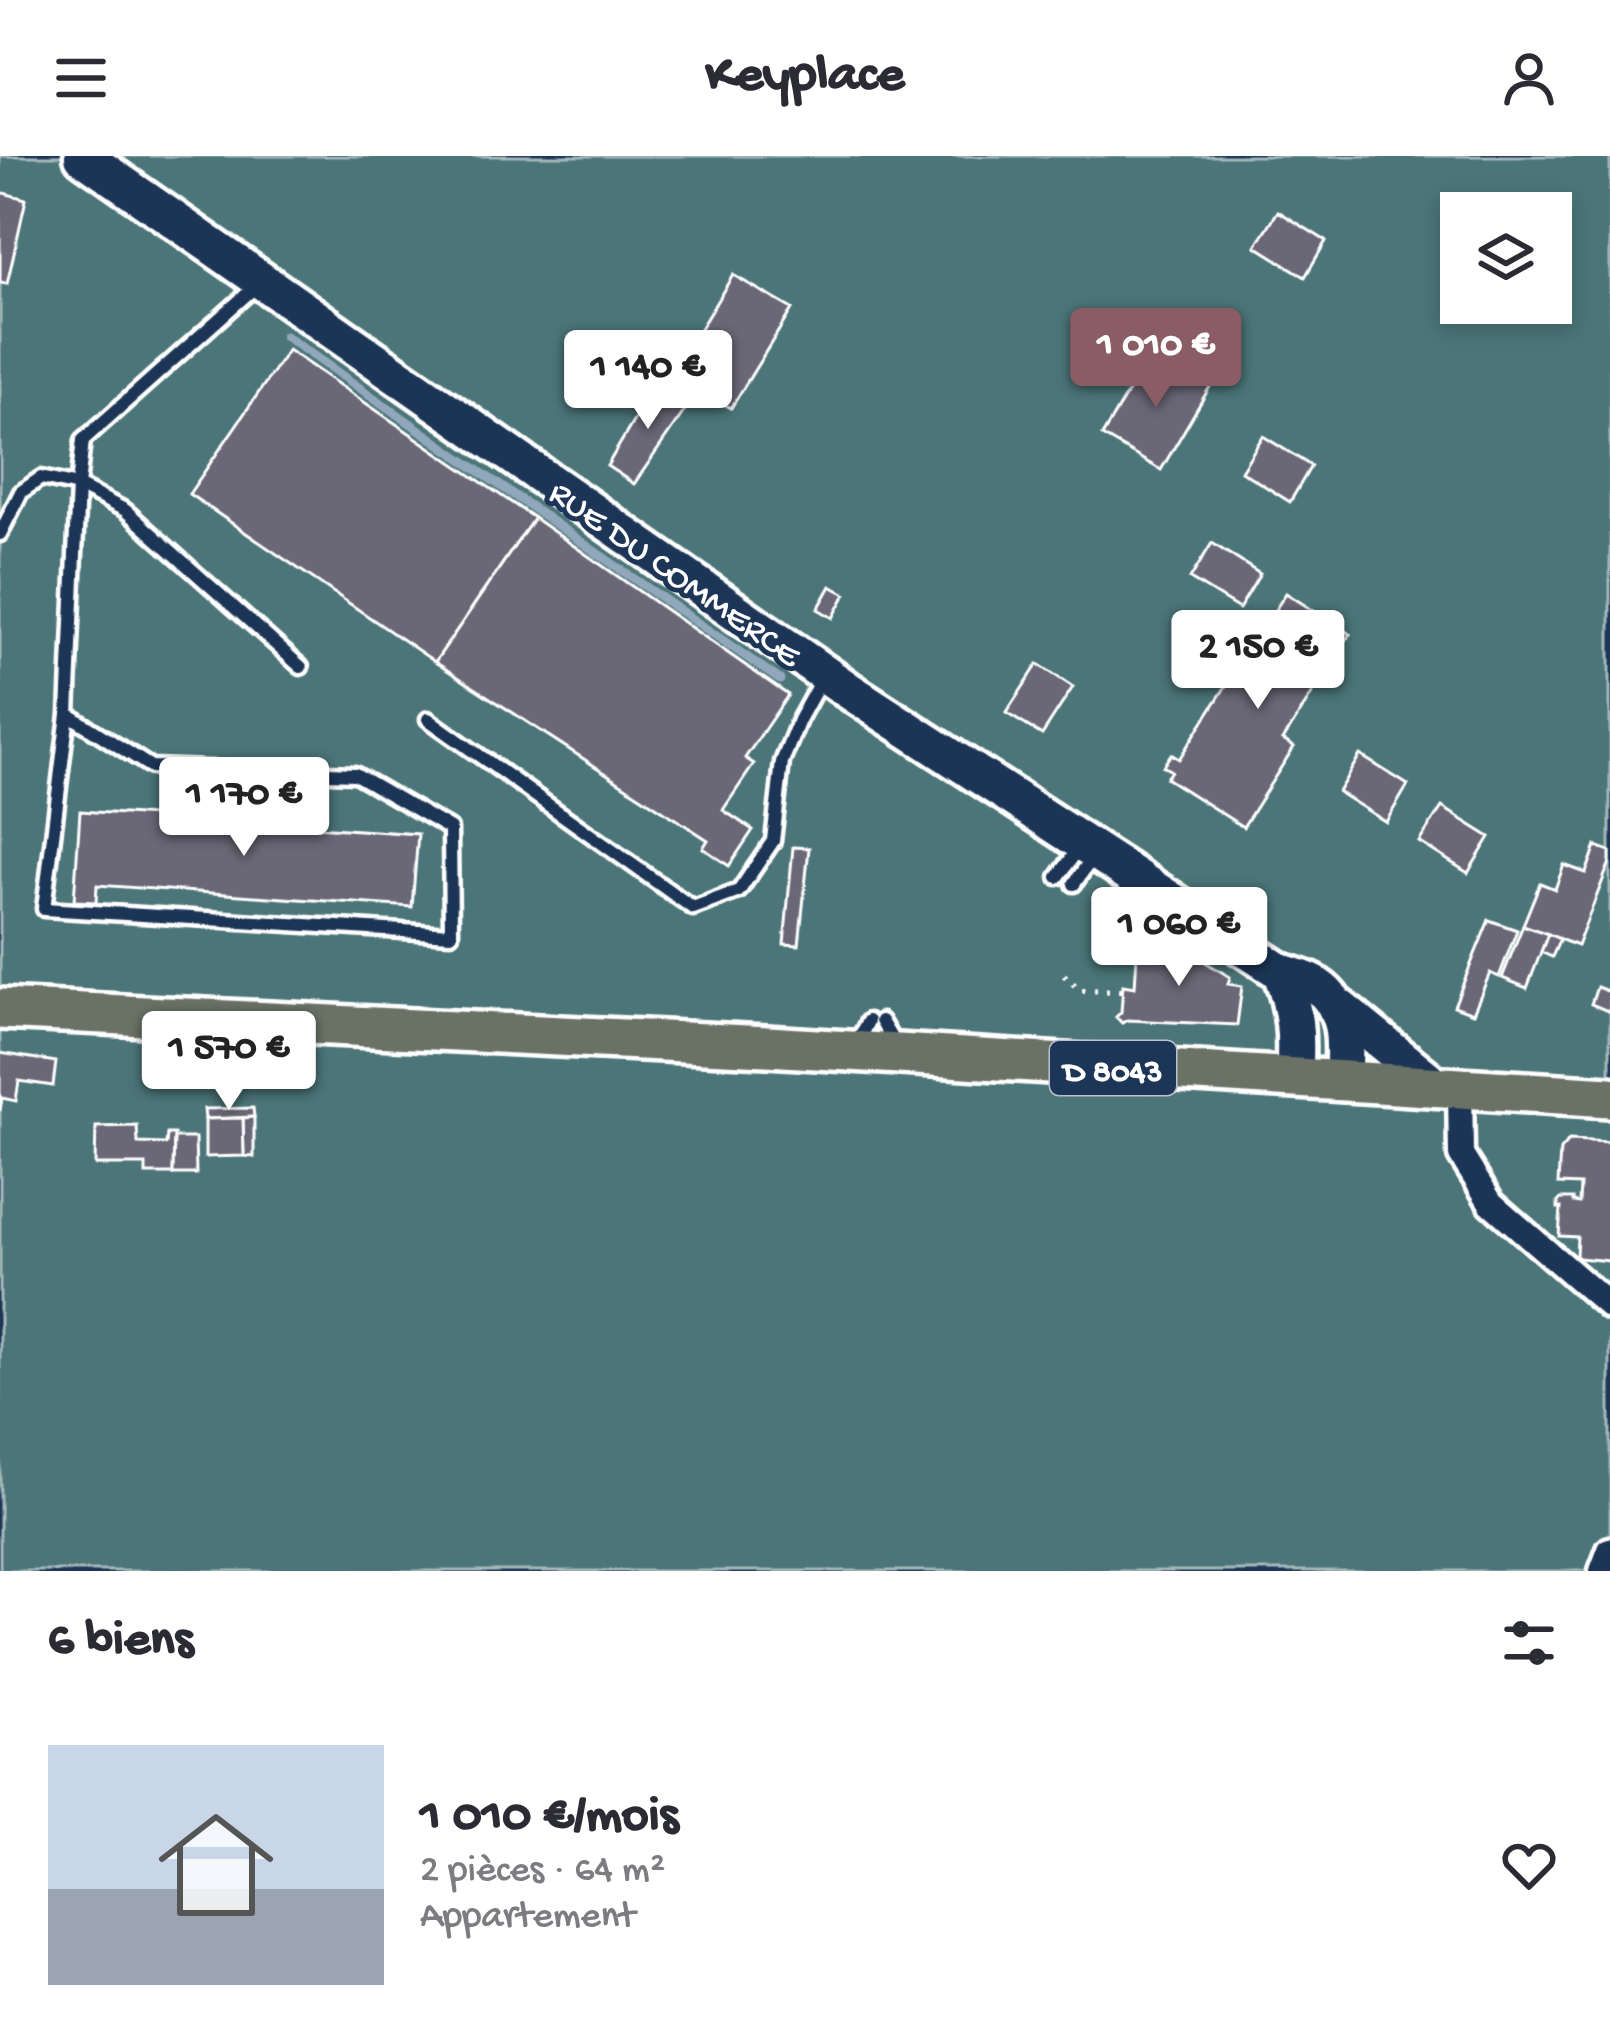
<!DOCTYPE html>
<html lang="fr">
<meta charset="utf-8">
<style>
body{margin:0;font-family:"Gochi Hand",sans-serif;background:#f7f7f7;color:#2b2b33;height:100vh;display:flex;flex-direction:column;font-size:45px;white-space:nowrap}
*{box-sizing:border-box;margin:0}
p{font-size:39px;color:#7c7c81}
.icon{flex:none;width:66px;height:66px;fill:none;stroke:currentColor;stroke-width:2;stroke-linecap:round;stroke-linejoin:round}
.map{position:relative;height:1415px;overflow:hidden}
.panel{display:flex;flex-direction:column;background:#fff;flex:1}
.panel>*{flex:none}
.buttons{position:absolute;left:1440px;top:36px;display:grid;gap:24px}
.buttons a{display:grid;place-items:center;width:132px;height:132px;border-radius:0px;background:#fff;box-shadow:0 6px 18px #0003;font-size:60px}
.price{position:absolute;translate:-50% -102px;padding:0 27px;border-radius:12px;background:#fff;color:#222;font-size:39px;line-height:78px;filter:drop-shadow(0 3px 6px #0008)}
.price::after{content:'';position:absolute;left:50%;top:72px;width:36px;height:27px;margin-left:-18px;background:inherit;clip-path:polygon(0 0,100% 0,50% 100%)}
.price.active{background:#8a5d65;color:#fff}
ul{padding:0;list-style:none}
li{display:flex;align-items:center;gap:36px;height:300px;padding:0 48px}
li span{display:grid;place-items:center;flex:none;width:336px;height:240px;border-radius:0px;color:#555}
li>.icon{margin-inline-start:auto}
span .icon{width:144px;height:144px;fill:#fffc;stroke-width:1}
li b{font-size:51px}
h2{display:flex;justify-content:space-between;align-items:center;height:144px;padding:0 48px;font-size:51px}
header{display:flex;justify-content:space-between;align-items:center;height:156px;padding:0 48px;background:#fff;font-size:54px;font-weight:700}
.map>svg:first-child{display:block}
.green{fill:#4c7478;stroke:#a6babc;stroke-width:3;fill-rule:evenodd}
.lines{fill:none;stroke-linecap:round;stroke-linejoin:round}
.stream{stroke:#91a7bb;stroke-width:9}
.building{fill:#6b6777;stroke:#fff;stroke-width:3}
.lane-casing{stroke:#fff;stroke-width:21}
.street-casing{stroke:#fff;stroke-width:33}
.secondary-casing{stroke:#fff;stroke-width:45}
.primary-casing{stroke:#fff;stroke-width:48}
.path{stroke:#fff;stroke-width:6;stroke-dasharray:3 9;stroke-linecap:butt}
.lane{stroke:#1d3557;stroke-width:12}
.street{stroke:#1d3557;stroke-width:24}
.secondary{stroke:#1d3557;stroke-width:36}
.primary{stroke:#6a7266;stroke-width:39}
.labels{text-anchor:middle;stroke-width:10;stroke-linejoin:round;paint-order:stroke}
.shield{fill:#1d3557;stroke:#bbc2cd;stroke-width:3}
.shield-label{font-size:33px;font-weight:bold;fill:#fff}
.street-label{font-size:36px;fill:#fff;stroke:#1d3557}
</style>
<header><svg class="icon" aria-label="menu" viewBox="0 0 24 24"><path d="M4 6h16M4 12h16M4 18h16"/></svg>Keyplace<svg class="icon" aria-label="person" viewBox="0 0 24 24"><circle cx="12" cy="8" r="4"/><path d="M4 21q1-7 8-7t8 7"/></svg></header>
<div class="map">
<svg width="1610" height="1415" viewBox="0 0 1610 1415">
<rect width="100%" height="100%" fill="#1d3557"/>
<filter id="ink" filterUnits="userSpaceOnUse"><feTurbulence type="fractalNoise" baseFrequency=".00833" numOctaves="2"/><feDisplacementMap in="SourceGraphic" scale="24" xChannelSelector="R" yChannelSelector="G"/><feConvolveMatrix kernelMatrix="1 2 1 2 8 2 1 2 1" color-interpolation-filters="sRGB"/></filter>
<g filter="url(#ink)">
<path class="green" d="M0,0H1610V1415H0ZM1461,57H1551V147H1461Z"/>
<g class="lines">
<path class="stream" d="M285,180L780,524"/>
</g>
<g class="building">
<path d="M0,36L26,43L7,128L0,127Z"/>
<path d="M1278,55L1326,85L1305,121L1256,90Z"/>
<path d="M733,119L792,153L731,252L672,218Z"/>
<path d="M288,194L534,362L435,506L189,338Z"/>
<path d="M1152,195L1211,229L1161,314L1102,280Z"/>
<path d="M657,225L690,247L634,328L607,310Z"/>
<path d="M1263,280L1311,310L1290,346L1241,315Z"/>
<path d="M534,362L788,539L745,602L754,608L723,654L753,674L729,710L703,692L708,684L435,506Z"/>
<path d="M1212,387L1260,418L1239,453L1190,423Z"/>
<path d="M831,430L846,438L833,462L818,453Z"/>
<path d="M1286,437L1350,478L1283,584L1294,591L1243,671L1166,622L1171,615L1163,610L1171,598L1179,603Z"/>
<path d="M1038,508L1073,531L1042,579L1006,557Z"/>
<path d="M1360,599L1408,629L1386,666L1338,636Z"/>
<path d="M1442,651L1490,681L1468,717L1419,686Z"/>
<path d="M80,655L418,678L412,751L97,729L96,746L74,745Z"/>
<path d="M1596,690L1610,695V706L1577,790L1523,769L1540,727L1555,733L1564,709L1586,717Z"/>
<path d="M793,691L809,692L799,789L784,788Z"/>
<path d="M1489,764L1517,774L1499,821L1490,817L1473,857L1454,850Z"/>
<path d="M1523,769L1548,778L1527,832L1502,822Z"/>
<path d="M1157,777L1230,821L1228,828L1242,830L1237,869L1127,864L1122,867L1116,861L1121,856L1123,829L1135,831L1137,799L1150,790Z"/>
<path d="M1548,778L1560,783L1552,801L1541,796Z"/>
<path d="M1597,831L1610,836V856L1591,848Z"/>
<path d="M0,897L56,906L53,930L19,925L16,945L2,942L0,955Z"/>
<path d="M271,907L300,909L299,926L270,924Z"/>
<path d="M253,952L254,961L205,963L204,953Z"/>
<path d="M254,961V1001L244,1000L243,962Z"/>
<path d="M243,962L244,1000L205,1001V963Z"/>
<path d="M137,970L138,987L166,988L167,978H174L173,1018H146V1009H95L96,971Z"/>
<path d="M174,982H195L196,1018H173Z"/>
<path d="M1569,984L1610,986V1105L1579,1102L1576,1100L1577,1081L1559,1080L1561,1052H1558V1046L1561,1043H1573V1046L1579,1047L1580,1029L1558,1028L1560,994Z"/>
</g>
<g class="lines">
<defs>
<g id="lane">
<path d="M256,130L83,284L78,330L125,354L301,511"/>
<path d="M0,378L21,336L41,322L78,330L68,558L151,611L355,618L450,673L451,778L44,753L68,558"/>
<path d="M428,563L693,752L739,735L773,685L782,606L799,564L821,524"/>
<path d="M1058,721L1082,688"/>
<path d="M1074,728L1094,699"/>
<path d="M881,865L894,887"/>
<path d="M850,887L862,877L868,865"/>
</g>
<g id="street">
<path d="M1460,932L1461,999L1491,1047L1610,1151"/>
<path d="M1602,1415L1610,1394"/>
</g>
<g id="secondary">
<path d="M83,0L848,534L1281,816C1292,820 1307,823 1317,830C1349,851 1345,891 1343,926"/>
<path d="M1281,816C1296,855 1297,881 1294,923"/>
<path d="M1340,852L1437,931"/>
</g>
<path id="primary" d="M0,853L767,890L1610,941"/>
</defs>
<use href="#lane" class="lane-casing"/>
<use href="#street" class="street-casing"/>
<use href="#secondary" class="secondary-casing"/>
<use href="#primary" class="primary-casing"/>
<path class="path" d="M1064,819L1080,834L1122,835"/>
<use href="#lane" class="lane"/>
<use href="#street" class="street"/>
<use href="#secondary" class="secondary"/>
<use href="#primary" class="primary"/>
</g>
</g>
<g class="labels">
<rect class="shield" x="1050" y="885" width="126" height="54" rx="9"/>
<g class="shield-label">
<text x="1113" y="924">D 8043</text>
</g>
<g class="street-label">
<text transform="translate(677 415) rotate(35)" y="13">RUE DU COMMERCE</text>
</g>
</g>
</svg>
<div class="buttons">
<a><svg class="icon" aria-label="layers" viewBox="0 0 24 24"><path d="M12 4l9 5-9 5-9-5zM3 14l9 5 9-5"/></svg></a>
</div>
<b class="price active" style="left:1156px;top:254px">1 010 €</b>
<b class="price" style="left:648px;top:276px">1 140 €</b>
<b class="price" style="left:1258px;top:556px">2 150 €</b>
<b class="price" style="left:244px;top:703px">1 170 €</b>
<b class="price" style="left:1179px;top:833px">1 060 €</b>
<b class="price" style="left:229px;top:957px">1 570 €</b>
</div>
<section class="panel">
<h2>6 biens<svg class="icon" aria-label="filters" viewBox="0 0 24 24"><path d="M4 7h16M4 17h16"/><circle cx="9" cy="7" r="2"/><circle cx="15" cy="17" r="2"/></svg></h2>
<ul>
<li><span style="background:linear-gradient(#c9d6e8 60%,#9aa5b1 0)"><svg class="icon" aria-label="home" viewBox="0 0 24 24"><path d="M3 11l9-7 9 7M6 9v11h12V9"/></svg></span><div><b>1 010 €/mois</b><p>2 pièces · 64 m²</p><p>Appartement</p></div><svg class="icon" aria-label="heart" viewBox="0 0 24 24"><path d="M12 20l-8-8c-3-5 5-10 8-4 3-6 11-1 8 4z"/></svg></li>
</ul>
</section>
